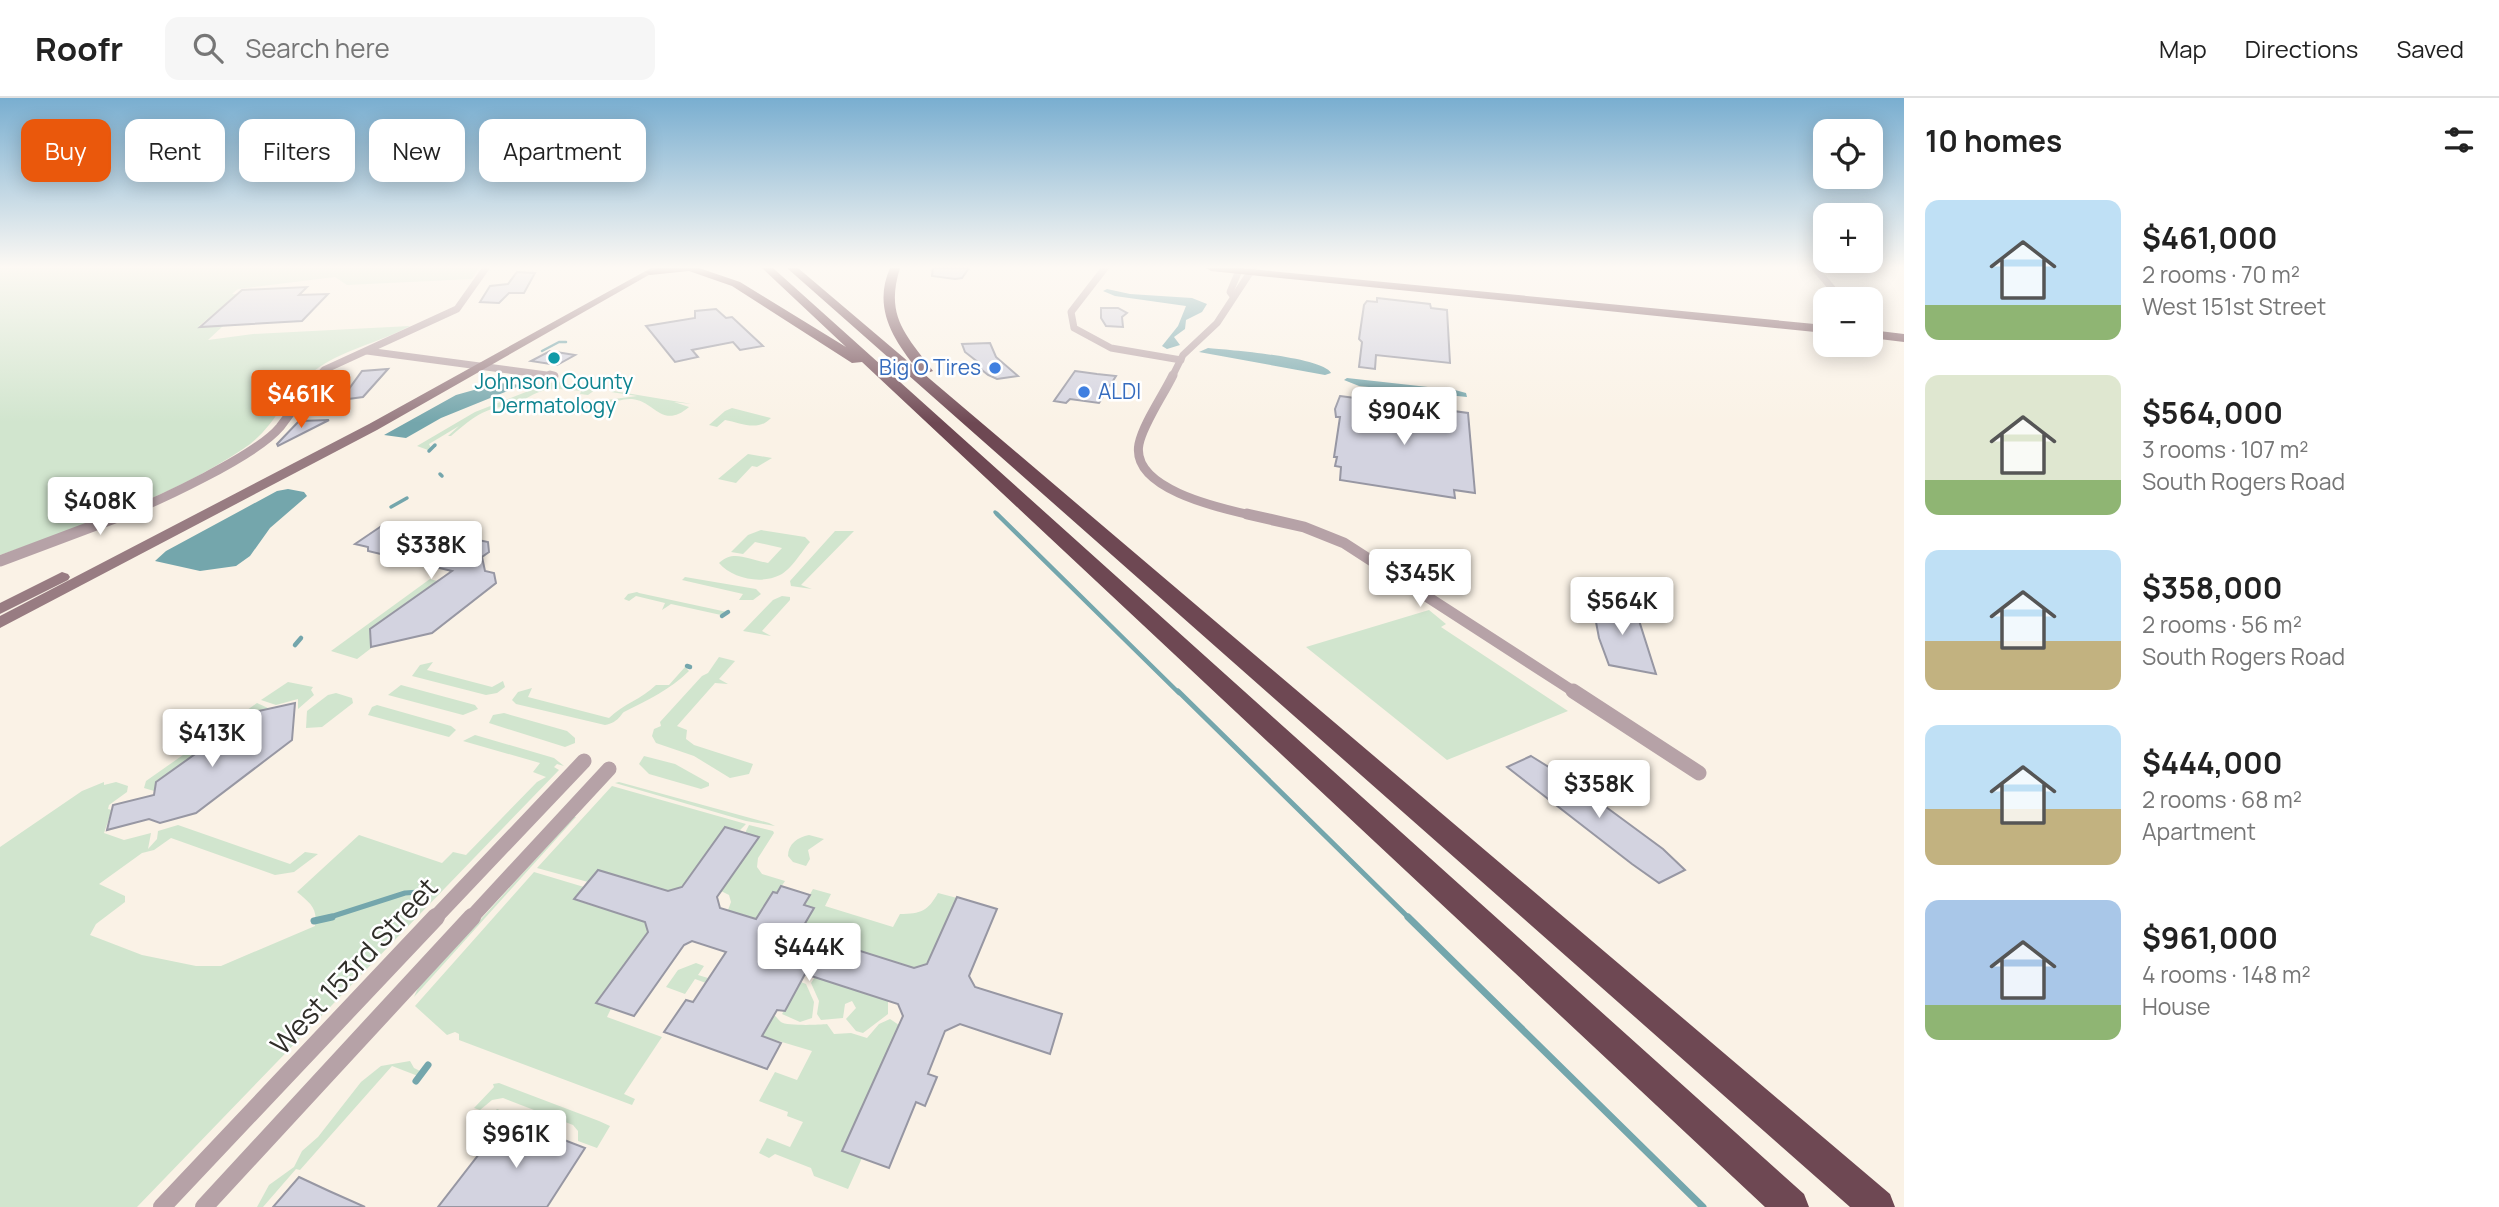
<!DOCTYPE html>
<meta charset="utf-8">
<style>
body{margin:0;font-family:Manrope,sans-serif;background:#f6f6f6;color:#222;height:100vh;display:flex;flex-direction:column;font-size:26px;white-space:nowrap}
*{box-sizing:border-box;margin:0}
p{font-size:23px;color:#767676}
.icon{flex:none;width:38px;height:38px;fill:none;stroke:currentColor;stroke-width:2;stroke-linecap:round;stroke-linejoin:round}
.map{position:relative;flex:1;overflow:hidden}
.side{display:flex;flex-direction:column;background:#fff;width:595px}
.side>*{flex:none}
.banner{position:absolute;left:21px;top:21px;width:665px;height:63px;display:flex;gap:14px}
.tools{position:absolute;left:1813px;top:21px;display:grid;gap:14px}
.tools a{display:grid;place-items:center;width:70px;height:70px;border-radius:14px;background:#fff;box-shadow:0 4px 18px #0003;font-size:35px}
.price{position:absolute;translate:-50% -60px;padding:0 16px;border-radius:7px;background:#fff;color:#222;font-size:23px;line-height:46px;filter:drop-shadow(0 2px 4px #0008)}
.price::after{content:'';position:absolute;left:50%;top:42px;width:21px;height:16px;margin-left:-10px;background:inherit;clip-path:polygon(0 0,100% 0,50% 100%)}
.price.selected{background:#ea580c;color:#fff}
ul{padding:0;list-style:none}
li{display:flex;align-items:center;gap:21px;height:175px;padding:0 21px}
li span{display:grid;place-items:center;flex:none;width:196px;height:140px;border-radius:14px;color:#555}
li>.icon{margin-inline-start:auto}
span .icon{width:84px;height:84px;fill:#fffc;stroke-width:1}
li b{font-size:30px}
h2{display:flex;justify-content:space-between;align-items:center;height:84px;padding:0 21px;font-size:30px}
.chip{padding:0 24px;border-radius:14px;background:#fff;box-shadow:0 4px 18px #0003;font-size:24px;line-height:63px}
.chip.selected{background:#ea580c;color:#fff}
header{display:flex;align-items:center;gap:42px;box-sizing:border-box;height:98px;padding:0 35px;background:#fff;border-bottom:2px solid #e0e0e0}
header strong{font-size:33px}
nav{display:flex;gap:38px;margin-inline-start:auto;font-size:24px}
.search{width:490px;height:63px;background:#f6f6f6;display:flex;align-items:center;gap:18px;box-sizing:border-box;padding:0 24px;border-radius:14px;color:#767676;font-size:26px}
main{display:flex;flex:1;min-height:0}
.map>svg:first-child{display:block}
.green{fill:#d1e5ce}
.water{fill:#74a6ac}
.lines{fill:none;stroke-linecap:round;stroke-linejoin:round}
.stream-far4{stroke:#74a6ac;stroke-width:2.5}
.stream-far3{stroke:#74a6ac;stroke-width:3.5}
.stream-far2{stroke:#74a6ac;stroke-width:4.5}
.stream-far1{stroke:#74a6ac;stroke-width:5}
.stream{stroke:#74a6ac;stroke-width:7}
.building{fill:#d3d3e0;stroke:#9797a3;stroke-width:2}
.street-far4{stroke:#b6a2a7;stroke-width:7}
.street-far3{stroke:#b6a2a7;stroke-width:9}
.street-far2{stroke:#b6a2a7;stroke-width:11}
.street-far1{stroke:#b6a2a7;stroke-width:15}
.street{stroke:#b6a2a7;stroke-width:18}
.secondary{fill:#987c82;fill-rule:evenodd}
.highway{fill:#6e4853;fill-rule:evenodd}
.culture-dot{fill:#0f9aa8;stroke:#fff;stroke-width:2.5}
.shop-dot{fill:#3f7fe0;stroke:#fff;stroke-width:2.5}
.labels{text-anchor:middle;stroke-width:5;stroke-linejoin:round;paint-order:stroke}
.far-shop-label{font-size:21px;fill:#366cbe;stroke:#fff;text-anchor:end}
.far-culture-label{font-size:21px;fill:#0d838f;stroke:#fff}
.near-street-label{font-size:28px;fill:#302e29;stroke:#fff}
</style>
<header>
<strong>Roofr</strong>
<div class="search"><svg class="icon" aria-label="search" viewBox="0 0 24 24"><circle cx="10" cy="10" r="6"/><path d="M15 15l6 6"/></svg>Search here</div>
<nav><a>Map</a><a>Directions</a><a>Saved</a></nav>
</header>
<main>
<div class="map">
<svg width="1904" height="1109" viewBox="0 0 1904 1109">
<rect width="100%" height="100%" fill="#faf2e6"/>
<g class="green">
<path d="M0,170H479L472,181L347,187L335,179L238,191L232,196H237L199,228H223L208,242L253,236L410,228C379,245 341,252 314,273C284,296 276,330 243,351C170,400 82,428 0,457Z"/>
<path d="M558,284L595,292L588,297L580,296L581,293C547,289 542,290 514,308L519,311H507V308C481,311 469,323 451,338H448L459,328L429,346L431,350L428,352L417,348L475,314L549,285Z"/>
<path d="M614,293L686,305L691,306L674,304L689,309C662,332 655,303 632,301C620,300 610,308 599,303L637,298L611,294Z"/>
<path d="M732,310L771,320C758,334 741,325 725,322L717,329L709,327L725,313Z"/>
<path d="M748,356L772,360L757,369L752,368L736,385L718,381Z"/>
<path d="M761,432L805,439L810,444C802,453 791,472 780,477C760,487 732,480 719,465C734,451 748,462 768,465L782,450L755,444L743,456L731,454L748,437Z"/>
<path d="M835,433H854L801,487L812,491L791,488L790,483Z"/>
<path d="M685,479L756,491L761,496L753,502H739L743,496L682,482Z"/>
<path d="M430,481L437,483L371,531V548H374L357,561L331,553Z"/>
<path d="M637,494L639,495L727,514L721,517L671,506L662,512L665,505L636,498L629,503L624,501L628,496Z"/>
<path d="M782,498L790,499V502L762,533L771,538L743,533L773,502Z"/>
<path d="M1429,512L1446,526L1441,529L1568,613L1447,662L1306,549Z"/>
<path d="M719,559L735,563L719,581L728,586L715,585L677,628L687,632L686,641L694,647L753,666L749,676L730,680L694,658L656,645L652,638L654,631L661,628L660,624L702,578L708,575Z"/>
<path d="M433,564L427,572L492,589L503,583L505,589L497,595L486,597L412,578L420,567Z"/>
<path d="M685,569L689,573C671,591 646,603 624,614C620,617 619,624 605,627L516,606L512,602L518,594L532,590L528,599L609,620C623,606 642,601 656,587H669Z"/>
<path d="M288,584L313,589L311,592L314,597L298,611V601L276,607L261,602Z"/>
<path d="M401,587L475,607L478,611L463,617L388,597Z"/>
<path d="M336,595L352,600L353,605L322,629L306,630L307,613L328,597Z"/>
<path d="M257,605L270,611L157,684L154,693L144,690L146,683Z"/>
<path d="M377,607L451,628L456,632L449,639L368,617L372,609Z"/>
<path d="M504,615L567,633L575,640V645L565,649L489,625L493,617Z"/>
<path d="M475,637L554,660L564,668L557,666L554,669L559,672L137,1109H0V749L82,693L104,684V687L116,684L128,688L127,694L109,707L108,711L112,712L104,735L124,742L151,735L148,751L157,741L158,733L178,727L290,766L305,754L318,756L294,774L275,777L171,740L154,752L142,755L99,786L125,798V804L96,826L90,837L142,857L196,868H221L315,828C318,810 310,805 297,794L359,737L442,765L453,754L466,757L537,684L546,679L533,674L540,665L463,643Z"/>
<path d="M644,658L675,666L709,685V688L701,691L649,676L639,666Z"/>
<path d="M619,684L769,725L775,728L746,723L615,685Z"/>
<path d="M612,688L746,726L739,733L725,729L682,789L668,793L598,772L588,784L537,770Z"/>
<path d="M574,719H576L414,899L418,890Z"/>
<path d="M749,727L773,733L774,735L758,760L757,769L762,776L785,783L777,795H773L756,821L728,812L731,804L729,797L721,793L758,739L745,735Z"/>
<path d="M809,737L824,741L808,752L810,761L806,768L793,764L788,758C788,746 798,739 809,737Z"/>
<path d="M534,774L584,789L575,802L645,824L648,834L607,919L662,939L624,996L635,1001L632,1007L459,942V936L455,934L447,937L415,908Z"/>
<path d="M813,791L831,796L825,808L893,829L900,816C921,816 928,813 938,795L957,800L927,866L914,870L800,834L814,810L804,807Z"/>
<path d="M696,865L704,868L698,877L708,880L706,885L695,881L685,896L666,889L678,872Z"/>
<path d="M815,879L888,903V916L863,935L856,933L846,921L856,910L852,903L845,906L843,920L821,922L817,916L819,903L811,885Z"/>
<path d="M801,884L806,886L814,904L812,920L800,924L782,916Z"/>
<path d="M774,917C777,919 778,922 781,924C786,928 819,927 827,926L834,936L851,935L867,940L879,926L890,921L899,927L842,1052L862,1060L848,1091L814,1078L811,1070L775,1056L769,1060L759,1055L767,1040L790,1049L803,1024L787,1018L788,1014L759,1003L775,974L797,982L812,953L762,938Z"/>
<path d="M410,963L414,970L422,974L418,978L392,968L300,1072L296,1071L263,1109H257L269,1087L294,1069L302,1053L318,1039L361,984L381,968Z"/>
<path d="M499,985L599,1023L610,1028L597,1050L578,1043V1033L573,1027L503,1000L492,1002L480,1012L474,1010L494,989L493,986Z"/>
<path d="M497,1011L513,1017L507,1020L484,1051L475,1047L481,1036L480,1030Z"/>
</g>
<g class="water">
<path d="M1107,191L1130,196L1192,200L1207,206L1202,214L1186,222L1185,231L1174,239L1180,247L1167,251L1162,248L1178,228L1186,208L1115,198L1103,193Z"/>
<path d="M1208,250C1230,252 1322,259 1331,275L1325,277L1199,254Z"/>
<path d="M1347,280L1455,292L1466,295L1467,299L1359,288L1344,282Z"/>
<path d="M499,285L522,287L441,320L406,340L384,337L456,297Z"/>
<path d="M288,391L304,394L307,398L270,430L250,458L236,468L200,473L155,463L166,453L277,393Z"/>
</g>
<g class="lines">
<path class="stream-far4" d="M542,253L559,244H566"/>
<g class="stream-far3">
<path d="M429,353L435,347"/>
<path d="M440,376L442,378"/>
<path d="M391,409L407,400"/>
<path d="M995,414L999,418"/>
</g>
<g class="stream-far2">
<path d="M997,416L1179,595"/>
<path d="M722,518L728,514"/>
<path d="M295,547L301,540"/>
<path d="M687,568L690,569"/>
</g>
<g class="stream-far1">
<path d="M1178,593L1410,821"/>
<path d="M324,821L405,795L434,793"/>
</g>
<g class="stream">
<path d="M1408,819L1703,1109"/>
<path d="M314,823L332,819"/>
<path d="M416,983L428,967"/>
</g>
</g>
<g class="building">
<path d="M933,170H969L962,180L955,181L932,178Z"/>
<path d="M517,174L535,175L524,195H509L499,205L480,204L490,188L508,186Z"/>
<path d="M307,189L299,197L328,196L302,223L200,229L242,192Z"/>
<path d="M1377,200L1430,206L1431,210L1447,212L1450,265L1376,257L1375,271L1359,269L1362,244L1359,241L1364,207L1367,203L1377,204Z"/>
<path d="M1101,210H1118L1127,215L1122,219L1123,229L1106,228L1101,220Z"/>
<path d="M716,211L726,220L732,219L763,248L740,252L733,244L692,252L698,259L675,264L646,228L695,220V213Z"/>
<path d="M990,245L996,259L1018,278L997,281L988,277L976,267L979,265L965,254L962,246Z"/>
<path d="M550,253L575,257L557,267L531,263Z"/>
<path d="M388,271L363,299L341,302L362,273Z"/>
<path d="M1075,273L1097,276L1116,278L1099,305L1070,301L1066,305L1054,303Z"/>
<path d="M1340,298L1468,315L1475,395L1454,392L1455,400L1340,382L1341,369L1335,368L1337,359H1334L1340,319H1336L1335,311Z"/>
<path d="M329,322L278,348L277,346L299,323Z"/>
<path d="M383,427L443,443L464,439L488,444L489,454L482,459L485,473L494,475L496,485L432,535L371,549L370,531L452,473L368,453V449L355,446Z"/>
<path d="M1592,503L1635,510L1656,576L1609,567L1599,540Z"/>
<path d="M295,605L292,642L196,715L160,725L149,721L107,732L113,707L154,697L156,684L254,614Z"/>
<path d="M1531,658L1568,681L1663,751L1685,772L1659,785L1632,766L1507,669Z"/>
<path d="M725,729L759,739L717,799L720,810L756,821L773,794L777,795L781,788L810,797L804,807L814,810L800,834L914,870L927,866L957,799L997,811L969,878L975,889L1062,916L1050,956L960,926L945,933L928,976L937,979L925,1008L916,1004L889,1070L842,1053L903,918L898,906L805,876L785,913L777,912L762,938L781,945L767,971L664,934L686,902L693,904L726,854L692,843L684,847L634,918L596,905L648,834L645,824L574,801L598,772L668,793L682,789Z"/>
<path d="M507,1020L585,1050L547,1109H438Z"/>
<path d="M299,1079L329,1093L365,1109H273Z"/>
</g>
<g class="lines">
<g class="street-far4">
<path d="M1105,170L1071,214L1074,230L1111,250L1181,262"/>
<path d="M1815,170L1841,201"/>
<path d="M1233,198L1230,194L1240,170"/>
<path d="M367,253L554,278"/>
<path d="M318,279L324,272L457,211L486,170"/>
<path d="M1172,279L1183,257L1217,225L1253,170"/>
</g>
<g class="street-far3">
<path d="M550,277L554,278"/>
<path d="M1173,277C1164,296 1143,326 1139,346C1130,392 1224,411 1255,418"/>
<path d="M120,418C157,404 256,358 280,329C293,312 305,294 319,277"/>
</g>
<g class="street-far2">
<path d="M1247,416L1304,429L1344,445L1576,595"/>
<path d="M0,463L125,416"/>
</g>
<g class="street-far1">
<path d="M1573,593L1699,675"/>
<path d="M434,821L584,663"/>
<path d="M470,821L609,671"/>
</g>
<g class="street">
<path d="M162,1109L436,819"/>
<path d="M204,1109L472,819"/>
</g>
<g class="secondary">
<path d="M651,170H661L377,332L0,530V518L369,326Z"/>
<path d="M62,474L68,476L70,479L68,482L0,516V505Z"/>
</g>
<g class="highway">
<path d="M699,170L740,184L846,249L762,170H773L1804,1096L1809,1109H1765L862,264L852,265L732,188L689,173L650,177L645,174L661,170Z"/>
<path d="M787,170H798L917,271C892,240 873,209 890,170H900C885,218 905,236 933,273L924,276L1890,1096L1895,1109H1850Z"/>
<path d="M1206,170H1240L1825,227V235L1211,173Z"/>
<path d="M1871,232L1904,236V244L1871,240Z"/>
</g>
</g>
<linearGradient id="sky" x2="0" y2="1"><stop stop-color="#79aed0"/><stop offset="0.52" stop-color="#fdf9f4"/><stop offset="1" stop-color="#fdf9f4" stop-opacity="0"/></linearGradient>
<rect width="1904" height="325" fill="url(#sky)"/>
<circle class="culture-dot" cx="554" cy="260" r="7"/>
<g class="shop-dot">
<circle cx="995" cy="270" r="7"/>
<circle cx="1084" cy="294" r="7"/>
</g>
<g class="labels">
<g class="far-shop-label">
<text x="981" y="277">Big O Tires</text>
<text x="1098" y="301" text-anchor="start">ALDI</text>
</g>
<g class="far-culture-label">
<text x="554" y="291">Johnson County<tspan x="554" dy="24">Dermatology</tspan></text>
</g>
<g class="near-street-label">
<text transform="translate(354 868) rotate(-47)" y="10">West 153rd Street</text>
</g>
</g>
</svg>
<div class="tools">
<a><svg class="icon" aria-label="locate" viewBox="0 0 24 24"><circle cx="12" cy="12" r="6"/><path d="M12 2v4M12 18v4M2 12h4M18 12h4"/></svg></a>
<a>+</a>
<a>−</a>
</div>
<b class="price selected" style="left:301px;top:332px">$461K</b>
<b class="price" style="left:1404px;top:349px">$904K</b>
<b class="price" style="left:100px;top:439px">$408K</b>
<b class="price" style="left:431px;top:483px">$338K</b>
<b class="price" style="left:1420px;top:511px">$345K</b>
<b class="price" style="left:1622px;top:539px">$564K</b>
<b class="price" style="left:212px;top:671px">$413K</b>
<b class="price" style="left:1599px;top:722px">$358K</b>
<b class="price" style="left:809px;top:885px">$444K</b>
<b class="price" style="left:516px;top:1072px">$961K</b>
<div class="banner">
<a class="chip selected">Buy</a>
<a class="chip">Rent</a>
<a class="chip">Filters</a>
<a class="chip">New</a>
<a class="chip">Apartment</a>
</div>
</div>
<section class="side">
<h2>10 homes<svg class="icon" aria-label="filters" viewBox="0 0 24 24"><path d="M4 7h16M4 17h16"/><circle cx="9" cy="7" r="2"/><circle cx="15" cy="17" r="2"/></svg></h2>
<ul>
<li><span style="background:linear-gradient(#bfe0f5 75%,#8fb573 0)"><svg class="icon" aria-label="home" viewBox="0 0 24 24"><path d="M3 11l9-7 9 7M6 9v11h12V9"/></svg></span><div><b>$461,000</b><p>2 rooms · 70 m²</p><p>West 151st Street</p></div></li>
<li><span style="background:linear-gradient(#dfe7d0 75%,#8fb573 0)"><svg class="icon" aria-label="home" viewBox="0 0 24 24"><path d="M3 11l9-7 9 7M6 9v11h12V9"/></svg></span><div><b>$564,000</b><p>3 rooms · 107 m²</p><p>South Rogers Road</p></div></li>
<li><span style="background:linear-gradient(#bfe0f5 65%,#c2b280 0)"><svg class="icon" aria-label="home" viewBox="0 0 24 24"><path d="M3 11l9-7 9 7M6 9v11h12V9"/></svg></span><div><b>$358,000</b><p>2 rooms · 56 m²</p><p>South Rogers Road</p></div></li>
<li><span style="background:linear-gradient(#bfe0f5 60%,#c2b280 0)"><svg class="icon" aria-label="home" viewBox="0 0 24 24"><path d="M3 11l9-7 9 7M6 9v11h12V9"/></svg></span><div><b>$444,000</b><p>2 rooms · 68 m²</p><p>Apartment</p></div></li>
<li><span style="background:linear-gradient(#a9c7e8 75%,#8fb573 0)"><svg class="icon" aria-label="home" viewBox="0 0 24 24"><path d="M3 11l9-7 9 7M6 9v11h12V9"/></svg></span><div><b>$961,000</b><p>4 rooms · 148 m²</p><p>House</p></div></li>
</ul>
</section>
</main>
